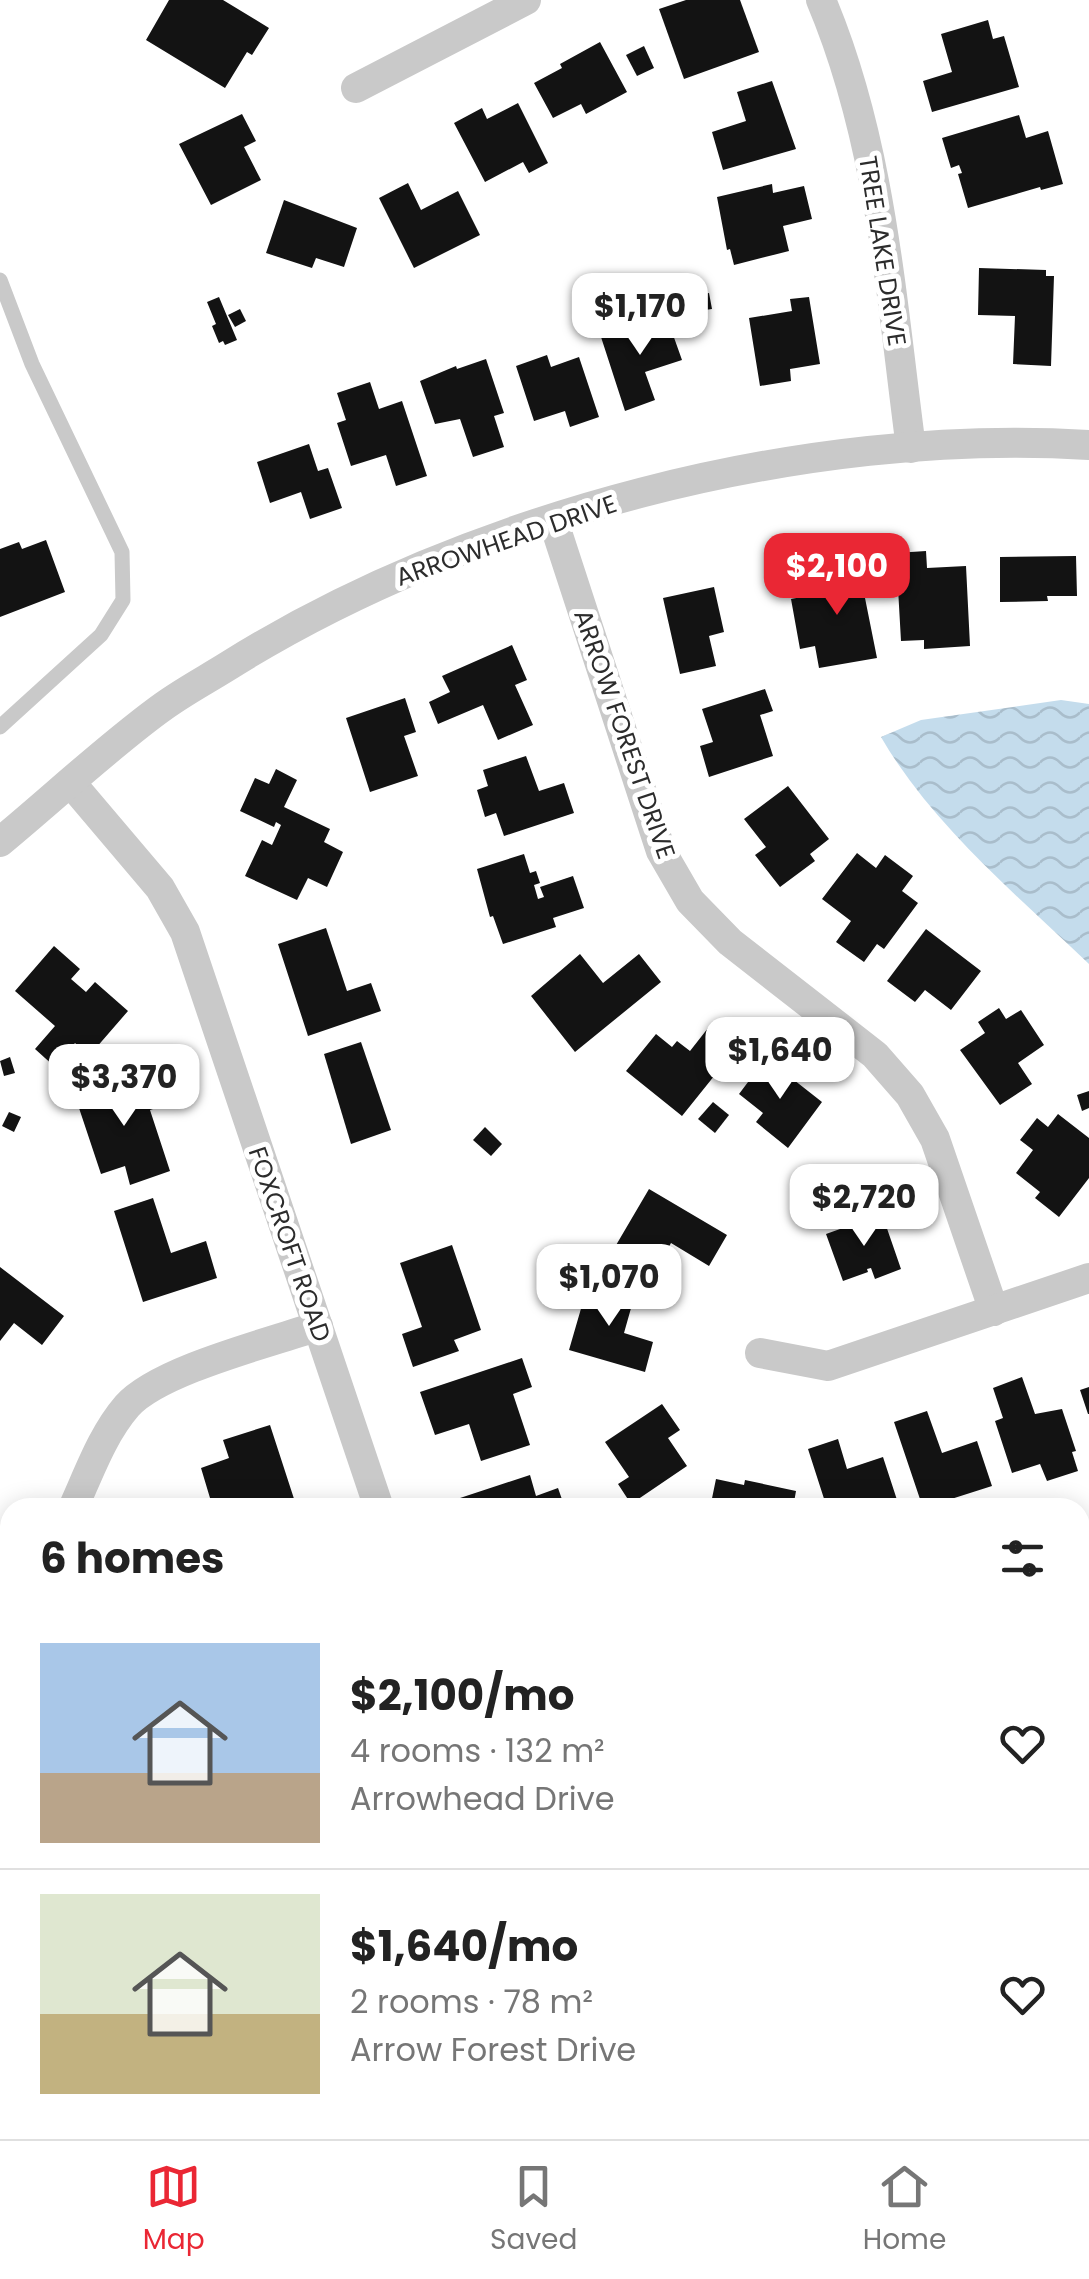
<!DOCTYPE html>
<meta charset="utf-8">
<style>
body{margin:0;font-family:Poppins,sans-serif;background:#f6f6f6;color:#222;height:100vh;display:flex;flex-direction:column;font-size:38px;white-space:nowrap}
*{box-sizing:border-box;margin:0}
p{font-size:32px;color:#767676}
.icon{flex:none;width:55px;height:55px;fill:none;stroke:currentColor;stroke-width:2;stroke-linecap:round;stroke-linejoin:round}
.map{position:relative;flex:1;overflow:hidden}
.side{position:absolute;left:0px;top:1498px;width:1090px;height:642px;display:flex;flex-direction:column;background:#fff;border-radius:30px 30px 0 0;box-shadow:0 5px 25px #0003}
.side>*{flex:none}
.price{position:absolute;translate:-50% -85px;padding:0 22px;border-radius:20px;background:#fff;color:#222;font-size:32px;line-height:65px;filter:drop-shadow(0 2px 5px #0008)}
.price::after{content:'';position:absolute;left:50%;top:60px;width:30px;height:22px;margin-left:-15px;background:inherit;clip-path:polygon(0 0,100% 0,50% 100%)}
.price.active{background:#ea2734;color:#fff}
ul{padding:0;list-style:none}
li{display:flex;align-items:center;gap:30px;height:250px;padding:0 40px}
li+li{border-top:2px solid #e0e0e0}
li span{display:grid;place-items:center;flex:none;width:280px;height:200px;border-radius:0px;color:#555}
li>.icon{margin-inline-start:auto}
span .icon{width:120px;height:120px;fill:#fffc;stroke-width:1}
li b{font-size:42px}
h2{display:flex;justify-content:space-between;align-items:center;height:120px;padding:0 40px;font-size:42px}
.tab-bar{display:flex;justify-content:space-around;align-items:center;height:140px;border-top:2px solid #e0e0e0;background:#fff;font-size:28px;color:#767676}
.tab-bar a{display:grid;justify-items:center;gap:5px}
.tab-bar .active{color:#ea2734}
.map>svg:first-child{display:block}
.water{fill:url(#water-waves)}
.building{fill:#131313}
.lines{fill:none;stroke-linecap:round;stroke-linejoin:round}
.service{stroke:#c9c9c9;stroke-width:15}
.minor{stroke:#c9c9c9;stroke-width:30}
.labels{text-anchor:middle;stroke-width:10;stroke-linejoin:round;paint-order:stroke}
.street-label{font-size:25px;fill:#2c2c2c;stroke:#fff}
</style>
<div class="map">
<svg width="1089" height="2139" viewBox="0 0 1089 2139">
<defs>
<pattern id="water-waves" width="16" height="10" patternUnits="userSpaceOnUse" patternTransform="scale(2.5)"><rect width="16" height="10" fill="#c4dcec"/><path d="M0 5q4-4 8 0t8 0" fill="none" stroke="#a9bdcb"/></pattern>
</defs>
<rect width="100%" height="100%" fill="#fff"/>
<g class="water">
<path d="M1061,700L1089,704V964C1016,894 932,825 881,737L921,720Z"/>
<path d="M1089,1991V2139H870V2130H1080V1993Z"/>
<path d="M70,2130H212L210,2139H66Z"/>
</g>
<g class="building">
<path d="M169,0H223L269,28L252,55L247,52L225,88L146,40Z"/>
<path d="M686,0H740L759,52L684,79L659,9Z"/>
<path d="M988,20L993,39L1004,36L1019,87L932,112L923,81L952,72L941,34Z"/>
<path d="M600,42L627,92L586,114L581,104L553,118L534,83L562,68L560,64Z"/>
<path d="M644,46L654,68L637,76L626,55Z"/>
<path d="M772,81L796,149L723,170L712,132L746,121L737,92Z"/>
<path d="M518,103L548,163L529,173L523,162L485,182L454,123L482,108L487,119Z"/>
<path d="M242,114L256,141L244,147L261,180L211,205L179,144Z"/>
<path d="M1019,115L1026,138L1048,131L1063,184L1041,190L1040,187L968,208L958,174L962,173L959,165L951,168L942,138Z"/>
<path d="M408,183L421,210L458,191L480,235L414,268L379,198Z"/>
<path d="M772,184L773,193L804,186L812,219L783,226L789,251L734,265L730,249L727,250L717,197Z"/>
<path d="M284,200L357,228L344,267L316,258L312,268L266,253Z"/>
<path d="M979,268L1046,270V276H1054L1051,366L1013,364L1015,316L978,315Z"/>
<path d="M709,293L712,309L691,312L689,296Z"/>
<path d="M219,297L237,340L225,345L223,341L219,343L212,326L216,324L207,302Z"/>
<path d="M809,297L820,364L790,369L791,381L760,386L749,318L792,311L790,299Z"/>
<path d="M240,309L246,321L235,327L228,315Z"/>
<path d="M666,315L682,360L645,372L655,400L625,411L601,337Z"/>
<path d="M547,355L551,367L579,357L599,417L570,427L565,411L534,421L516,366Z"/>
<path d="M486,359L504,413L494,416L504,447L473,457L460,419L435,424L420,381L456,366L457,369Z"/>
<path d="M370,382L379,409L402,401L427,476L396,486L386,455L351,466L337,423L346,420L337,393Z"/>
<path d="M309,444L318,471L328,468L342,508L310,519L301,492L270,503L257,462Z"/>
<path d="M46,540L65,592L0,617V549L19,542L22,549Z"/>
<path d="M926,551L927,568L966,566L970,646L924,649V640L901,641L896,553Z"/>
<path d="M1076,556L1077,596H1047L1048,601L1000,602V557Z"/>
<path d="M857,558L877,658L819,668L815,646L800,649L791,599L828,592L823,563Z"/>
<path d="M714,587L724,632L709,636L716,666L680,674L663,598Z"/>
<path d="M512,645L527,680L515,685L533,725L498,740L483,705L438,724L429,702L450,692L442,676Z"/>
<path d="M765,689L773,711L760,715L773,756L709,777L700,746L713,742L702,709Z"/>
<path d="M405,698L416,732L404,736L418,776L370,792L346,718Z"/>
<path d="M526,756L539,791L564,783L574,813L504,836L496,813L485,817L477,790L488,786L483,770Z"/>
<path d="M276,769L297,780L284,807L330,829L324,842L343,852L327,887L308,878L297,900L245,876L262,840L272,845L281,825L276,822L274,827L240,811L255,778L269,784Z"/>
<path d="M788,786L829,839L810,854L815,861L780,887L755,855L766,847L744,819Z"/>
<path d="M857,853L876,868L885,855L913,876L902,891L918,903L884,949L877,944L864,962L836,942L851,921L822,899Z"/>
<path d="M524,854L530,873L536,871L540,883L534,885L538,899L544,897L540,887L573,876L584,908L553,918L556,927L503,944L493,916L490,917L477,869Z"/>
<path d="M326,928L347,991L371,983L381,1011L308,1036L278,944Z"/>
<path d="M926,929L981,971L951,1010L925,990L915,1002L887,981Z"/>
<path d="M54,946L80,969L71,979L86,992L95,982L128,1011L89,1056L75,1043L55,1067L35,1049L55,1026L15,991Z"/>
<path d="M580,954L603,983L639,954L661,982L575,1052L531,996Z"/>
<path d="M999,1008L1006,1019L1021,1010L1044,1045L1018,1063L1032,1084L1000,1105L960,1050L985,1033L978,1022Z"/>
<path d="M712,1023L739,1045L682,1116L626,1071L656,1034L672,1047L677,1041L690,1051Z"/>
<path d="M361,1042L391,1130L351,1144L324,1054Z"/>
<path d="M10,1057L15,1073L4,1076L0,1061Z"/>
<path d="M766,1058L822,1102L788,1148L756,1122L763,1113L739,1094Z"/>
<path d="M85,1064L91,1078L75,1084L69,1069Z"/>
<path d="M144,1073L156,1108L150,1110L170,1171L130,1185L125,1166L101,1174L75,1096Z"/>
<path d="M1089,1091V1108L1082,1111L1077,1095Z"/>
<path d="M713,1102L729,1115L715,1133L698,1119Z"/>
<path d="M9,1112L21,1117L14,1132L2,1126Z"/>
<path d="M1058,1114L1089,1138V1178L1059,1217L1035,1198L1040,1192L1016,1173L1033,1150L1020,1140L1037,1118L1048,1127Z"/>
<path d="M485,1127L502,1144L491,1156L473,1140Z"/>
<path d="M649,1189L727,1235L709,1266L671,1243L653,1276L612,1252Z"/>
<path d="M153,1198L171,1253L206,1241L217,1278L143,1302L114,1211Z"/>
<path d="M882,1214L901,1269L875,1279L871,1268L867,1269L868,1272L843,1281L826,1234Z"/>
<path d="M452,1245L481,1330L454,1340L459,1351L413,1367L402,1334L422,1327L400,1263Z"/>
<path d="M0,1267L64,1316L42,1345L14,1323L0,1341Z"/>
<path d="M589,1281L635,1294L624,1333L653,1342L645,1372L569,1350Z"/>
<path d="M522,1358L532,1387L513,1394L530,1445L481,1461L469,1424L435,1435L420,1392Z"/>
<path d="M1022,1377L1035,1414L1062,1409L1076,1451L1072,1452L1078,1471L1047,1481L1040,1464L1012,1473L995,1421L1003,1418L993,1388Z"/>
<path d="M1089,1387V1414H1088L1080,1390Z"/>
<path d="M662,1404L680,1430L668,1438L687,1466L631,1504L618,1484L629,1477L605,1442Z"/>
<path d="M927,1411L942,1453L977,1441L992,1486L923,1508L894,1422Z"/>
<path d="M270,1425L297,1508H213L201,1468L229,1458L223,1440Z"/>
<path d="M838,1439L847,1469L883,1457L898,1503L885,1508H827L808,1449Z"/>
<path d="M530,1475L536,1496L558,1488L565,1508H459L457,1499Z"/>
<path d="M716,1479L744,1485L745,1480L796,1491L793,1508H710Z"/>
<path d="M1089,1583V1645L1080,1648V1586Z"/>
<path d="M6,1841L10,1842V1882L0,1878V1854Z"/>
<path d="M1089,1842V1873H1088L1080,1844Z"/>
<path d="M0,1918L10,1922V2004L4,2019L0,2017Z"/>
<path d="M0,2044L10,2053V2075L4,2089L0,2088Z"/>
<path d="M300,2130L324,2138V2139H297Z"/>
<path d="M604,2130H670L674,2139H608Z"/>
</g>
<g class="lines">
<path class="service" d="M0,280L32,364L122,552L123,600L101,635L0,727"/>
<g class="minor">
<path d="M821,0C881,142 891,297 911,448"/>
<path d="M356,88L526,0"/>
<path d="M553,520L661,851L690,901L730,942L875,1055L910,1095L935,1139L994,1311"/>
<path d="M71,783L160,888L185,932L379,1508"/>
<path d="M0,842C52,799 103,751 157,711C179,694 204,681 228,666C467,516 806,427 1089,445"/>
<path d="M760,1353L828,1366L1089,1278"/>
<path d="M73,1508C89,1473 102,1435 127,1406C159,1370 269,1343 318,1326"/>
<path d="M0,1666L10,1644"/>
<path d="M1080,1731L1089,1728"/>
<path d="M467,2139L469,2130"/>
</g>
</g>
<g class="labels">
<g class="street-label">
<text transform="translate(883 251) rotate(81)" y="9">TREE LAKE DRIVE</text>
<text transform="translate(506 540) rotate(-19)" y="9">ARROWHEAD DRIVE</text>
<text transform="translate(625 734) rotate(71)" y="9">ARROW FOREST DRIVE</text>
<text transform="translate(290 1244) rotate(71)" y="9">FOXCROFT ROAD</text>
</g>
</g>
</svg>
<b class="price" style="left:640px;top:358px">$1,170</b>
<b class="price active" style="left:837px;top:618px">$2,100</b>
<b class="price" style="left:780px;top:1102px">$1,640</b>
<b class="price" style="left:124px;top:1129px">$3,370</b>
<b class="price" style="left:864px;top:1249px">$2,720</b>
<b class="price" style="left:609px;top:1329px">$1,070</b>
<section class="side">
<h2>6 homes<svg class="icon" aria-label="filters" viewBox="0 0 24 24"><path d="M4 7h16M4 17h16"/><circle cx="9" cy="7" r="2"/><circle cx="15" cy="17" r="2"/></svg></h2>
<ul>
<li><span style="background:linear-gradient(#a9c7e8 65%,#b9a48a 0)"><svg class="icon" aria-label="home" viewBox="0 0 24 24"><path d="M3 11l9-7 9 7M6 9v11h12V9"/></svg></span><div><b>$2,100/mo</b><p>4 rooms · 132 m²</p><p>Arrowhead Drive</p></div><svg class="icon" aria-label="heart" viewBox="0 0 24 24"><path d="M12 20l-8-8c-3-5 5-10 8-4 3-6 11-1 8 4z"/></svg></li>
<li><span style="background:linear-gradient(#dfe7d0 60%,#c2b280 0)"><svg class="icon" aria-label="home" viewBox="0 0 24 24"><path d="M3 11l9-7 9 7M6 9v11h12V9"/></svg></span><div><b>$1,640/mo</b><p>2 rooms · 78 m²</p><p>Arrow Forest Drive</p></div><svg class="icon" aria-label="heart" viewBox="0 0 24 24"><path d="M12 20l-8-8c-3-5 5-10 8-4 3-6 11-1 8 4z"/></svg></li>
</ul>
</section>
</div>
<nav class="tab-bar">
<a class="active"><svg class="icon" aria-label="map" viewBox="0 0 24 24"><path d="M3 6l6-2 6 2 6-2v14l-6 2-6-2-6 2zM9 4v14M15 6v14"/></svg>Map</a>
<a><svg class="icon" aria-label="saved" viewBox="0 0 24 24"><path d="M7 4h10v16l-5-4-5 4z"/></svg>Saved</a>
<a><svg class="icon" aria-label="home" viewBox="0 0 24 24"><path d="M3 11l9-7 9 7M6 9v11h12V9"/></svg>Home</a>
</nav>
